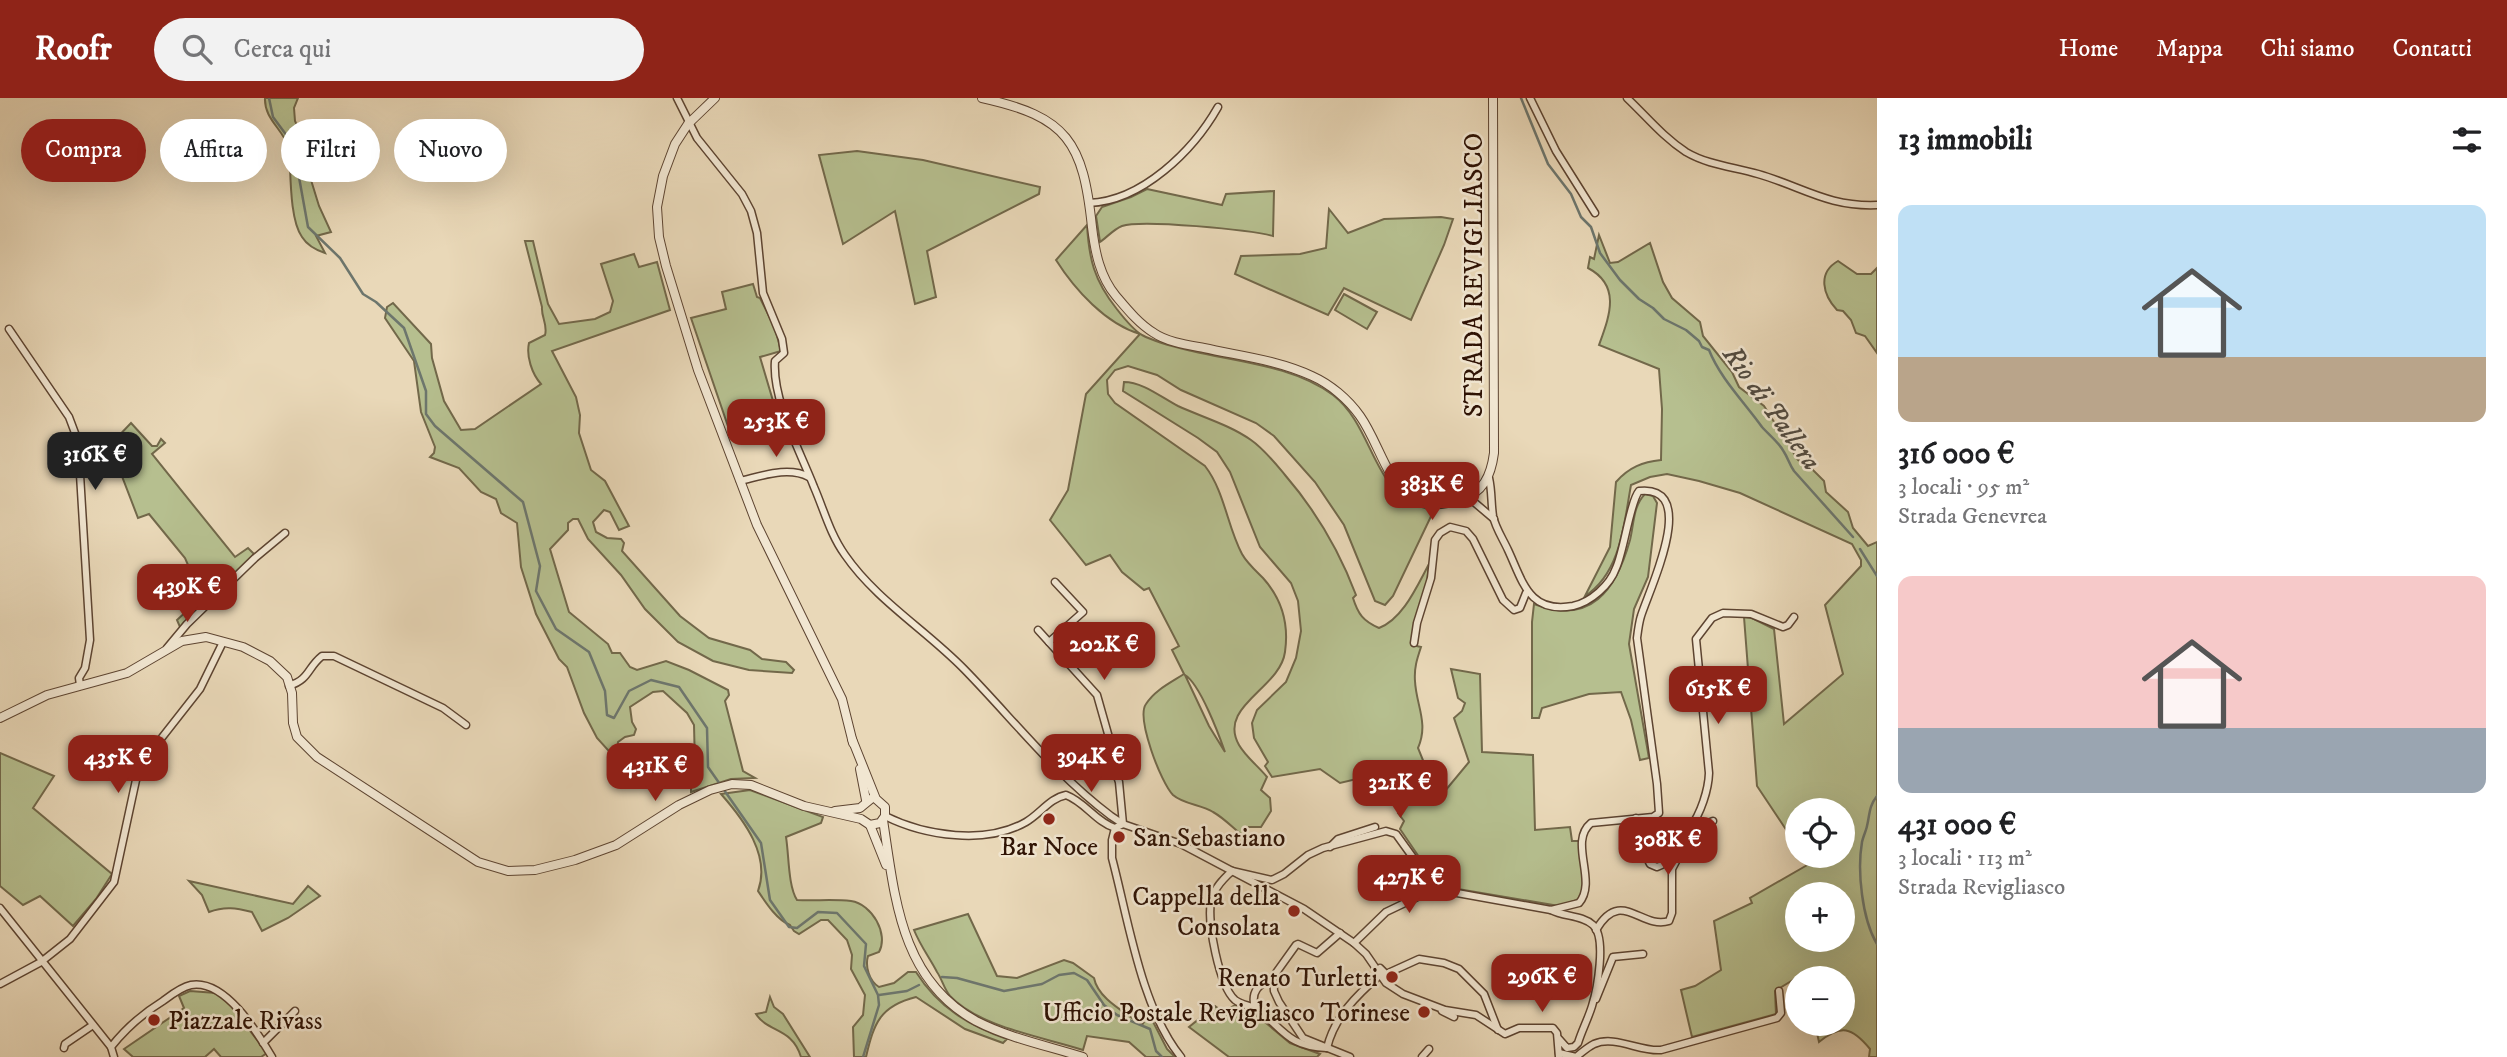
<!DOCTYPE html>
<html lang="it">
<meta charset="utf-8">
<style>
body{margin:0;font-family:"IM FELL DW Pica",serif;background:#f2f2f2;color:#202124;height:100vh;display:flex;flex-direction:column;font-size:26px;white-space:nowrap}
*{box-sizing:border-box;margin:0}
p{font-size:23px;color:#757577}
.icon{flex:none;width:38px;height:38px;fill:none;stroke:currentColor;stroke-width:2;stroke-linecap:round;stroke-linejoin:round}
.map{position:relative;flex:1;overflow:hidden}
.drawer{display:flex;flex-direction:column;background:#fff;width:630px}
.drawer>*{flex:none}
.hud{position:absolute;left:21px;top:21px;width:665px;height:63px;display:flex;gap:14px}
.controls{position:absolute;left:1785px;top:700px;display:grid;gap:14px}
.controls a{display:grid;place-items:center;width:70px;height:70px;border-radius:50%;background:#fff;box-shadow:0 7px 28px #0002;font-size:35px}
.price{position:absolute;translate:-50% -60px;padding:0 16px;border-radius:14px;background:#8f2418;color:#fff;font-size:23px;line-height:46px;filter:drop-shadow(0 2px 4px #0008)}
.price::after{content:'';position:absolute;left:50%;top:42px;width:21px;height:16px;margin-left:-10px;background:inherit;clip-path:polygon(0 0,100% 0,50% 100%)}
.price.active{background:#222;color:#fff}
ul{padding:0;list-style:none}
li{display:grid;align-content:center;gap:14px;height:371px;padding:0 21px}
li span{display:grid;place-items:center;height:217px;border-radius:14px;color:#555}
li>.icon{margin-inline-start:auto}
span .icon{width:126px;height:126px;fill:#fffc;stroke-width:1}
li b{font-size:30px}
h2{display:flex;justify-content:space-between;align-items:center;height:84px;padding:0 21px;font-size:30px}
.tag{padding:0 24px;border-radius:32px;background:#fff;box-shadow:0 7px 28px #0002;font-size:24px;line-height:63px}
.tag.active{background:#8f2418;color:#fff}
header{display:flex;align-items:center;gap:42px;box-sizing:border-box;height:98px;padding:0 35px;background:#8f2418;color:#fff}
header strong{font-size:33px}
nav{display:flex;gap:38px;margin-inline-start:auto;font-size:24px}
.search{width:490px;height:63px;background:#f2f2f2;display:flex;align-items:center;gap:18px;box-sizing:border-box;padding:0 24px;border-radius:38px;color:#757577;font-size:26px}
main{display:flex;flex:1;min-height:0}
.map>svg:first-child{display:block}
.green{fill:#b6bf8f;stroke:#72684a;stroke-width:2;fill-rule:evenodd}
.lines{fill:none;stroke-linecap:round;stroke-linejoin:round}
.stream{stroke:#6d766d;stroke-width:2.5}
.minor-casing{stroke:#5d4431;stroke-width:9}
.tertiary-casing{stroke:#5d4431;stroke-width:10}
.minor{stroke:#f1e6d1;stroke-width:6}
.tertiary{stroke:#f1e6d1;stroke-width:8}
.poi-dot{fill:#8f2418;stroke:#f1e6d1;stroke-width:2.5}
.labels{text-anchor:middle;stroke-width:5;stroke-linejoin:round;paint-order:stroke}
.street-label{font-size:26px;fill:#2e1204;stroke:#f1e6d1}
.poi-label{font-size:26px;fill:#2e1204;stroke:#f1e6d1;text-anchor:end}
.water-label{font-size:28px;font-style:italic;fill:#534c41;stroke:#f1e6d1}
</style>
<header>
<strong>Roofr</strong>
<div class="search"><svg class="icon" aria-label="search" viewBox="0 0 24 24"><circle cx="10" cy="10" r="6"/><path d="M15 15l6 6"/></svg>Cerca qui</div>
<nav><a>Home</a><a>Mappa</a><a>Chi siamo</a><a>Contatti</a></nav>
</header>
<main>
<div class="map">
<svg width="1877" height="959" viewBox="0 0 1877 959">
<rect width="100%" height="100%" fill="#e9d8b8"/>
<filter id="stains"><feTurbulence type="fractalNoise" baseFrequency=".00286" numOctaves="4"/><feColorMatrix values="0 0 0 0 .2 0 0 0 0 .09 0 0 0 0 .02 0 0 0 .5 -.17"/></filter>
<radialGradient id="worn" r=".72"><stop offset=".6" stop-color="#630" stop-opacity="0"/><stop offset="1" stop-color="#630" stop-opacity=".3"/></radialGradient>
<g class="green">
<path d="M265,0H298L294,10L295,23L301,36L308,58L307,69L319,108L331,134L316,138L325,155C316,152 307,147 302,139C289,121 291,73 289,50C283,31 264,21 265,0Z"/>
<path d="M857,53L923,62L1040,89L1039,96L927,153L936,199L915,206L895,113L843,146L819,57Z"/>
<path d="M1147,91L1222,107L1226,96L1274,93L1273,138C1250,132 1142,121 1122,128C1114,131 1106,140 1100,144L1096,118L1102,109L1131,99Z"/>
<path d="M1329,111L1348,135L1384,121L1441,119L1453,121L1444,147L1411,222L1344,190L1328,217L1235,176L1241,158L1300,156L1326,150Z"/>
<path d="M1087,127C1089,161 1094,182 1116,210C1123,219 1132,231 1142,237C1157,245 1175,249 1192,253C1239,264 1294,268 1333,297C1377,331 1371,403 1434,412L1393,498L1385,507L1375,503L1344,427L1315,384L1274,338L1256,325L1181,292L1157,277L1128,268L1115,272L1107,282L1108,296L1115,305L1205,368C1225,394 1227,428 1242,456C1247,465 1256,473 1263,480C1282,501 1289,526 1285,554C1280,591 1217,608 1239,647C1246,659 1258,668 1267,679L1261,692L1270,700L1271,713L1261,729H1248L1243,738C1233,730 1224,720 1213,714C1202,707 1183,706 1173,697C1161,685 1136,620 1146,606C1155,592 1170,585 1184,576L1172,552L1179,548L1149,490L1144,492L1122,474L1110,457L1086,467L1050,422L1068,392L1086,296L1140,236C1106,226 1075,192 1056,162ZM1185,577C1200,586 1219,637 1225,654L1209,628Z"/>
<path d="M1599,137L1610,165L1618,164L1650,145L1663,184L1672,200L1700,224L1703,238L1732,274L1739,289L1764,308L1798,362L1807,366L1824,383L1826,394L1848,414L1853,430L1868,448L1877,444V959H1869L1870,951C1852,929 1841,926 1819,944L1817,935L1826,926H1843V880H1810L1806,874L1775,893L1776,916L1692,939L1681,892L1695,888L1721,872L1714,823L1752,805L1750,800L1809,766L1804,758H1843V712H1797V748L1757,688L1744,519L1752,520L1774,531L1784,626L1843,576L1825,507L1861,468V462L1852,446L1740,395L1699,383L1667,376L1650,379L1631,387C1624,425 1621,475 1585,498L1610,449L1616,384C1629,369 1643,364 1661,362L1662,311L1659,271L1599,247C1609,219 1622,188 1588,170L1590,159L1594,161ZM1797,796H1843V842H1797Z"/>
<path d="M525,143H533L548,206L559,226L595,221L610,214L613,203L601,166L634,156L639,169L657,164L670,212L552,253L576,299L580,317L579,335L591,372L605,383L629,428L619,432L610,414L604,412L593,424L596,434L607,440L621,441L624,445L622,453L680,518L709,540L750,552L762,561L786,564L794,572L792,575L749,572L713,563L678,544L645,511L621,477L588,441L578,421H573L568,425V432L550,451L569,514L608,546L612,555H620L630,569L637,572L666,563L689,572L728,592L729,597L725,603L743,673L755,680L731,681L691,694V677L695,668L694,627L687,615L663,593L653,594L630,609L632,624L636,631L634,637L625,639L618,644L616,661L597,640L584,615L567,569L559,561L536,516L521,469L517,425L501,415L496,401L481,394L459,370L430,359L434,355L435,349L421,314L414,263L385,220L387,209L393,205L431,246L432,260L444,303L461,332L475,331L541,286C532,276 526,258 529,245L545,237C548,227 541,219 542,209Z"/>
<path d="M1838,163L1857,176H1871L1877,170V255L1865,238L1856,235L1851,222L1843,213L1837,212C1823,197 1817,175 1838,163Z"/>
<path d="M753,186L757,199L760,200L775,230L781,253L760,259L776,313L759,329L731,337L691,220L726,211L722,194Z"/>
<path d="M1344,196L1377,214L1367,231L1335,212Z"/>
<path d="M1124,284C1143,284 1162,300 1178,308C1202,319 1230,327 1251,342C1264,351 1275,365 1285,377C1316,413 1339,452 1356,497L1353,500C1358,516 1363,523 1379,530C1403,521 1417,488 1429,466L1426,493L1412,547L1421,549C1417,561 1414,570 1415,583C1416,607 1429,625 1418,650L1431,682L1428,695L1440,699L1469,664L1454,620L1462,613L1465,605L1458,600L1451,571L1480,576L1482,654L1533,657L1535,732L1570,729L1572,743H1580L1584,791L1580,801L1559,808L1452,790L1432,778L1400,731L1404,723L1398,715L1411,699L1407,669L1340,685L1320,671L1272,679L1265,668L1268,664L1254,640L1252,625L1257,612L1286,584L1296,560L1301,533L1298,503L1291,485L1260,449L1230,374L1217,354L1198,340L1123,293Z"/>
<path d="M131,325L152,348H157L161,341L165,345L152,356L235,459L248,450L254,456L180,529L177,522L202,499L185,460L149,416L138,420L110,347Z"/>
<path d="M1645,396L1653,398L1657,405L1648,479L1634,511L1629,546L1649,660L1640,662L1631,622L1621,594L1589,596L1542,610L1539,620H1532V524L1534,506C1591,528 1616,492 1630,442C1634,426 1633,408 1645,396Z"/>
<path d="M0,655L54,678L33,710L112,776L96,801L73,828L40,798L23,807L0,788Z"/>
<path d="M750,692L823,719L821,725L786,739C789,757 788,788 797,802C814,803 834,801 851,803C872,806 889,836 879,854L868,858C865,868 869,883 879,889L894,885L908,874H916C938,909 969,928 1007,941L1003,945L965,931L916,899C880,908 874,925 866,959H854L853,929L863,917L865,897L851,871L852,857L847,842L828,822H821L799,836L794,833L790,827C777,822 766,805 758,793C771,758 744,722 721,696Z"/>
<path d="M189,783L293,806L308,788L320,798L288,820L262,833L252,814C236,810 225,808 209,814L202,797Z"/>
<path d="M968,816L997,878L1017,880L1064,862L1073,865L1094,880C1098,901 1125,914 1142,927L1149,916L1167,951L1175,959H1146L1129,944L1087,938L1083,952C1043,939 979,929 950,898C944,891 942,881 937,874C929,859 920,847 914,832Z"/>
<path d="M190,893L216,895L225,900L267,955L261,959H221L214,951L205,959H133L124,951L184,910L179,898Z"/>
<path d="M770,899L774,909L783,916L810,959H801C792,929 768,935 756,916L766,914Z"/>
<path d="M1235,907L1254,915L1290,945L1320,956L1317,959H1229L1189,929L1215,908L1223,914Z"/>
</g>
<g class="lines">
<g class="stream">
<path d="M269,0L273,19L293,46L308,129L340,160L363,196L376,204L404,230L426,293V316L435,328L523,404L540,468L536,493L556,531L589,554L605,593L607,617L614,620L629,593L651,582L679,589L707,630L708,669L761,745L770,802L789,829L797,830L818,814L837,815L866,846L864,868L878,897L879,907L863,959"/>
<path d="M1521,0L1548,66L1571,96L1581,119L1591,129L1600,155L1620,182L1639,201L1653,210L1664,221L1686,232L1699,243L1702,249L1709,252C1720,280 1745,305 1762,329C1769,337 1779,344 1784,354C1788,360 1789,366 1794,373L1853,439"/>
<path d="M1860,451L1877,478"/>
<path d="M1877,698C1869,708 1870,715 1867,728C1866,733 1863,739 1862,744C1857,773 1862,821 1877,846"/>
<path d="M942,879L957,880L1004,893L1042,886L1059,877L1074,875L1087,882L1104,907L1117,917L1150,931L1156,953L1162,959"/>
<path d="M879,897L907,893L919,887"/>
</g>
<defs>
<g id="minor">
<path d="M677,0L697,40L742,96L751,113L757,135L763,195L782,241L784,255L775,263C772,302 800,353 814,389C824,412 830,436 845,457C876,502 926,532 964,571C1012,620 1055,676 1111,718L1123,726L1181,746L1304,811L1354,845L1366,856L1386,885L1403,896L1445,912L1476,917L1505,936L1519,930H1553L1557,935L1559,959"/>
<path d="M1530,0L1556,53L1595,115"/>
<path d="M1627,0C1647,19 1663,39 1686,54C1708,67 1734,69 1758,76C1803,89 1828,109 1877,107"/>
<path d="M1089,105C1142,103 1193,53 1218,9"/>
<path d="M9,231L69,319L78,343L90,542L85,570L79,580L80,587"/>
<path d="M740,383C762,378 788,368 809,379"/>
<path d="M1468,399L1494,421"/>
<path d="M1038,532L1097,597L1112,650L1109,655"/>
<path d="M1049,544L1083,514L1055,484"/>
<path d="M1414,545L1417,525L1431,480L1435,442L1440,435L1450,429L1466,433L1473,441L1503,502L1514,512L1520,510L1526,495"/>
<path d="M167,550L187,526L255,460L285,435"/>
<path d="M289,588C310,581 307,570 322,558H334L443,610L466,627"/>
<path d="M1069,681L1109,655L1119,684L1123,726"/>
<path d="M885,718C925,738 986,747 1026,724C1040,716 1050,700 1066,697C1085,704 1096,724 1115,730L1123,726"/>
<path d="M1636,720L1648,762L1650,766L1657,769C1679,761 1692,730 1713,723"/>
<path d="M1115,730L1112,742V760C1128,820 1141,910 1181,959"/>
<path d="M1640,738C1680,772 1708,707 1709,675L1696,541L1712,520L1723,515L1751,516L1783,529L1788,527L1794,519"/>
<path d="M1330,749L1338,741L1375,729"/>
<path d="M1232,773L1272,782L1284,776L1308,757L1323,750L1386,733L1396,736L1427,779L1446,793L1551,812L1579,805C1598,783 1568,744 1591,725L1653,719L1659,715L1657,686L1637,540C1638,532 1639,524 1641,518C1649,492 1701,386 1639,393C1630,404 1624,453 1616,470C1610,487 1591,504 1573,508C1529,516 1523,484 1508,452C1503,441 1495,429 1493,418C1491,405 1492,393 1489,380"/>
<path d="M1232,773C1223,781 1213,791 1211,804C1207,824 1219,888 1235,902C1243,908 1252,907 1259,912C1284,933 1290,949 1327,950"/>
<path d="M0,810L111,949L114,959"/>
<path d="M1551,812C1564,819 1582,817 1593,827C1607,840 1597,892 1592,908C1588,921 1582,932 1578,945L1574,949L1567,950L1559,941"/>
<path d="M1596,832C1621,789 1641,832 1669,823L1672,815V771L1684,748"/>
<path d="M1340,835L1317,855L1298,846L1296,847L1273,879L1274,893L1279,904L1303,940L1350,959"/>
<path d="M1354,845L1386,814L1430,793L1431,784"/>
<path d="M1380,870L1386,876L1419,861L1444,865L1459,871L1484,896L1498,932"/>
<path d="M0,886L41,864L70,841L114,784L136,682L160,642L200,591L223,544"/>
<path d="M1596,901L1613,859L1643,856"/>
<path d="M1255,910C1250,893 1259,887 1273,879"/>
<path d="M1442,913L1454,919"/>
<path d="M263,945L295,913"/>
<path d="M111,949C126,930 142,916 163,903C171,897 181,889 191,887C225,881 257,934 272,959"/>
<path d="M64,950L65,946L93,927"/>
<path d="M1327,950C1334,919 1358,896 1381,876"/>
<path d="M1559,955L1576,959C1582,954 1588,949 1594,946C1615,937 1640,954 1661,952L1777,920L1781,915L1779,893"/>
<path d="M1422,959L1429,951"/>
</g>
<g id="tertiary">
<path d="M715,0L688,26L675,46L663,78L657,109L659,139L666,168L698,272L757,427L842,601L853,645"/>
<path d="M982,0C1068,19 1083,44 1092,129C1095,154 1100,179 1116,198C1127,211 1139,226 1154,235C1167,244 1188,247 1204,250C1240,258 1278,262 1312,278C1330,286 1348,301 1360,318C1387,356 1392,424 1460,402C1483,395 1491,378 1494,355L1493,0"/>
<path d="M0,620L47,597L127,575L182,543L206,539L243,549L270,563L287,579L292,595L293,625L297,639L317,659L478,764L508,773L535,772L575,762L616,747L679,707L710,692L732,686L751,687L804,708L861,721L870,727L880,725L885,718V709L876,701L852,641"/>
<path d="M860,671L866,702"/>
<path d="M835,713L860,710L871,701"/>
<path d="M883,722C895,799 900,881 976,923C1009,940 1048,948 1083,959"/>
<path d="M870,727L886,767"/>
</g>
</defs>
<use href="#minor" class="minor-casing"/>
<use href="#tertiary" class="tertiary-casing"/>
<use href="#minor" class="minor"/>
<use href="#tertiary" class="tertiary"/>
</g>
<g class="poi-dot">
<circle cx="1049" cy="721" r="7"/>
<circle cx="1119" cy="739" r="7"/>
<circle cx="1294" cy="813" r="7"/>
<circle cx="1392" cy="879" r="7"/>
<circle cx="1424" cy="914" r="7"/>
<circle cx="154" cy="922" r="7"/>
</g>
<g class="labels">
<g class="street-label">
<text transform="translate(1473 177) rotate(-90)" y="9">STRADA REVIGLIASCO</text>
</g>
<g class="poi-label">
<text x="1133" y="748" text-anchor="start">San Sebastiano</text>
<text x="1049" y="757" text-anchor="middle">Bar Noce</text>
<text x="1280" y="807">Cappella della<tspan x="1280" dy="30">Consolata</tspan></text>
<text x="1378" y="888">Renato Turletti</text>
<text x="1410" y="923">Ufficio Postale Revigliasco Torinese</text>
<text x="168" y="931" text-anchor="start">Piazzale Rivass</text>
</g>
<g class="water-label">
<text transform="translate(1773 309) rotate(54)" y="10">Rio di Pallera</text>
</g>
</g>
<rect width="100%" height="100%" filter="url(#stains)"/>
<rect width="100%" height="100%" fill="url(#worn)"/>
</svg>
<div class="controls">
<a><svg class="icon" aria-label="locate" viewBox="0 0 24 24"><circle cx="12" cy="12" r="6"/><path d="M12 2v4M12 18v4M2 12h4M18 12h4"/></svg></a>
<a>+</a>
<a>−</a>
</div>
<b class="price" style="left:776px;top:361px">253K €</b>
<b class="price active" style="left:95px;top:394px">316K €</b>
<b class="price" style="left:1432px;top:424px">383K €</b>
<b class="price" style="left:187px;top:526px">439K €</b>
<b class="price" style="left:1104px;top:584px">202K €</b>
<b class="price" style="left:1718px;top:628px">615K €</b>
<b class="price" style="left:1091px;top:696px">394K €</b>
<b class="price" style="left:118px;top:697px">435K €</b>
<b class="price" style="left:655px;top:705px">431K €</b>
<b class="price" style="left:1400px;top:722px">321K €</b>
<b class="price" style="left:1668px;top:779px">308K €</b>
<b class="price" style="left:1409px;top:817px">427K €</b>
<b class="price" style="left:1542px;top:916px">296K €</b>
<div class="hud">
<a class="tag active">Compra</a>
<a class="tag">Affitta</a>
<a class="tag">Filtri</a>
<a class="tag">Nuovo</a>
</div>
</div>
<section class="drawer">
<h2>13 immobili<svg class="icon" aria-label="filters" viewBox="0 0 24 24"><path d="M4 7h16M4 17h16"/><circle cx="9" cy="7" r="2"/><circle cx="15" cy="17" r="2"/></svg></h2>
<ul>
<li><span style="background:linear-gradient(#bfe0f5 70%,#b9a48a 0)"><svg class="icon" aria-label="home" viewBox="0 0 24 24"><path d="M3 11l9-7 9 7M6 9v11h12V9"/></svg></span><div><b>316 000 €</b><p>3 locali · 95 m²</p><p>Strada Genevrea</p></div></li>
<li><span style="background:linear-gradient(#f6c9c9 70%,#9aa5b1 0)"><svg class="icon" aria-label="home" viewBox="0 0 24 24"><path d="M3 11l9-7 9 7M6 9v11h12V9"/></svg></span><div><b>431 000 €</b><p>3 locali · 113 m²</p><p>Strada Revigliasco</p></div></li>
</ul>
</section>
</main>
